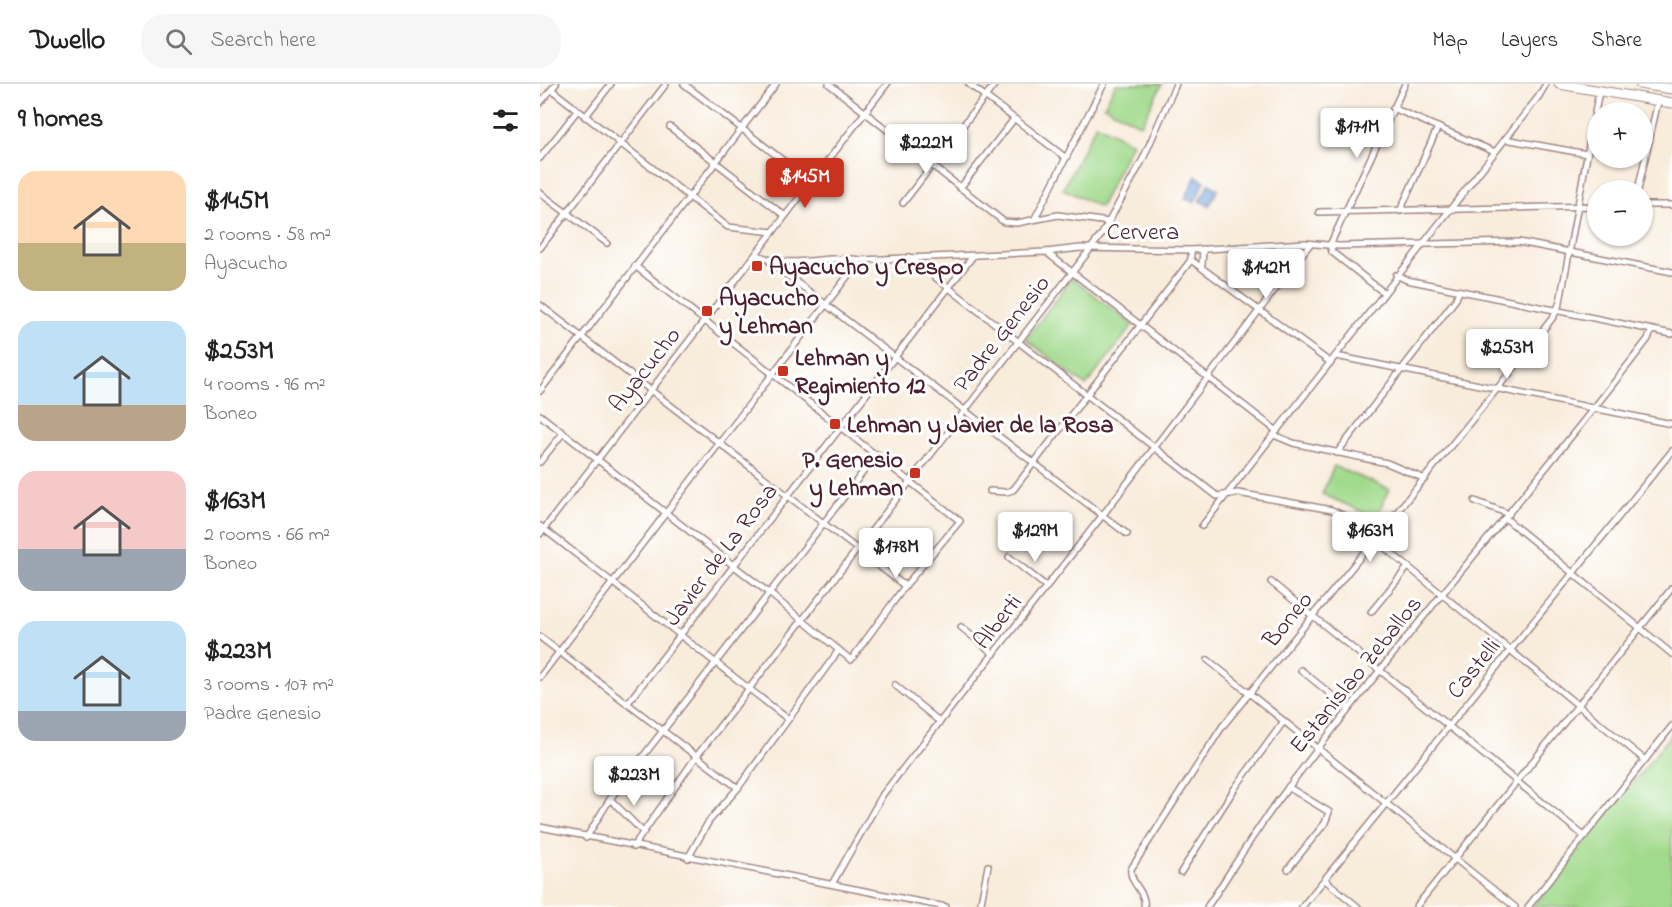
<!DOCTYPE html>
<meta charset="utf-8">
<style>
body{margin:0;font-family:"Indie Flower",sans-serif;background:#f6f6f6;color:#222;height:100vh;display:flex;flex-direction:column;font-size:22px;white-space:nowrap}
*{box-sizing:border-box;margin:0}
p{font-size:20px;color:#767676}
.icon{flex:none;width:33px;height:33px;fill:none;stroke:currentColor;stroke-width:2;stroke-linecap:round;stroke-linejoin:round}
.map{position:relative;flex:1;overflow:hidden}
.sheet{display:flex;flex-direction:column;background:#fff;width:540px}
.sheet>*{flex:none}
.tools{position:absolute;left:1047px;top:18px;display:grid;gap:12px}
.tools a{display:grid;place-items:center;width:66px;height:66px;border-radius:50%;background:#fff;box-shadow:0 2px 4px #0004;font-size:30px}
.price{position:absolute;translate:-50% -51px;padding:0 14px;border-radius:6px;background:#fff;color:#222;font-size:20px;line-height:39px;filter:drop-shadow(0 2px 3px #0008)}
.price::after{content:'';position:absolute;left:50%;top:36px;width:18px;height:14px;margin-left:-9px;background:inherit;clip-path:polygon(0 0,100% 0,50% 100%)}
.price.on{background:#c8321e;color:#fff}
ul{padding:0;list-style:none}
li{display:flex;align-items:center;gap:18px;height:150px;padding:0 18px}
li span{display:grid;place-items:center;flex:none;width:168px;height:120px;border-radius:18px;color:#555}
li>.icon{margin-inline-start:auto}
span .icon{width:72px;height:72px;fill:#fffc;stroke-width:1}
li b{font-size:26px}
h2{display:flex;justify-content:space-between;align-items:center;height:72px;padding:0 18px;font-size:26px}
header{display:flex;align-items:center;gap:36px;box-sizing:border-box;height:84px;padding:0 30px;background:#fff;border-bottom:2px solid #e0e0e0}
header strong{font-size:28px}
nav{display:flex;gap:33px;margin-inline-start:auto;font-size:21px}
.search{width:420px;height:54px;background:#f6f6f6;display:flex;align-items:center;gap:15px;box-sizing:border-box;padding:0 21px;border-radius:24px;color:#767676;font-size:22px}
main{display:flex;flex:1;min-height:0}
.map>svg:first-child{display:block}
.green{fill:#a1da8c;stroke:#767c5c;stroke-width:1.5}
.water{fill:#71a3dc;stroke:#5e6184;stroke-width:1.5}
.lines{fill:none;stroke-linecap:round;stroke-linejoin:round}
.minor-casing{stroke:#a18683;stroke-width:8}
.primary-casing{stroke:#a18683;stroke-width:11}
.minor{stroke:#fff;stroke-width:5}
.primary{stroke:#fff;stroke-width:9}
.poi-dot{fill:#c8321e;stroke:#fff;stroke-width:2}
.labels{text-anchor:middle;stroke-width:6;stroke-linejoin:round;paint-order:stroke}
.street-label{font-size:24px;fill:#4a1f2b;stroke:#fff}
.poi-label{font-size:24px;font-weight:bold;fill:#4a1f2b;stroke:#fff;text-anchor:start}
</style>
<header>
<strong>Dwello</strong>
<div class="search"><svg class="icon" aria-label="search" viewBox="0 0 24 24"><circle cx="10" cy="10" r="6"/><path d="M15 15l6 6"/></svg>Search here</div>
<nav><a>Map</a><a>Layers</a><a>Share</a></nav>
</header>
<main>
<section class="sheet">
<h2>9 homes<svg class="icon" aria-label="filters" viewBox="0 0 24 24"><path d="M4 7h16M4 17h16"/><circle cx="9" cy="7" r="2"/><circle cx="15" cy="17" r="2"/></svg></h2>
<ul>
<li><span style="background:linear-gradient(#ffd9b3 60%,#c2b280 0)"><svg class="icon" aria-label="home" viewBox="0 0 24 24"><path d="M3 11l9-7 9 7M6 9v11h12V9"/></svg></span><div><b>$145M</b><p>2 rooms · 58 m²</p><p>Ayacucho</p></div></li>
<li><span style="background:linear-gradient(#bfe0f5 70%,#b9a48a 0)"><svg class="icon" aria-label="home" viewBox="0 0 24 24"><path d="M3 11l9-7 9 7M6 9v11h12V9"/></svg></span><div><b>$253M</b><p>4 rooms · 96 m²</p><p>Boneo</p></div></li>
<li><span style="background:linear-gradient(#f6c9c9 65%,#9aa5b1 0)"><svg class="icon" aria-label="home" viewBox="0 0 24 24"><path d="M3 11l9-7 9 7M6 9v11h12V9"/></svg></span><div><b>$163M</b><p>2 rooms · 66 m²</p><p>Boneo</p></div></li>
<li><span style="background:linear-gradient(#bfe0f5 75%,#9aa5b1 0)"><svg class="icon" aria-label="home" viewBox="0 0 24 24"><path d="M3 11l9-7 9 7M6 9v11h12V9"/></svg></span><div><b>$223M</b><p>3 rooms · 107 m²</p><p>Padre Genesio</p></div></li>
</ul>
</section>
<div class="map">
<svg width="1132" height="823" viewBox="0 0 1132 823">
<rect width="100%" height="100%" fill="#fff"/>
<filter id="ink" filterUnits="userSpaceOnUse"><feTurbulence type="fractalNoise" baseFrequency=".0167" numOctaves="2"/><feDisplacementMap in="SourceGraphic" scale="12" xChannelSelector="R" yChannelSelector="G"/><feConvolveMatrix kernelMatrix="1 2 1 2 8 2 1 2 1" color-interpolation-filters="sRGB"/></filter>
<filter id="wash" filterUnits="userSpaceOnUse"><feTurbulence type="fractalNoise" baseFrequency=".008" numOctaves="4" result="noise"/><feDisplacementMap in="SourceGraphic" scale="24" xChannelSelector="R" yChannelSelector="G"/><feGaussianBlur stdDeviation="1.35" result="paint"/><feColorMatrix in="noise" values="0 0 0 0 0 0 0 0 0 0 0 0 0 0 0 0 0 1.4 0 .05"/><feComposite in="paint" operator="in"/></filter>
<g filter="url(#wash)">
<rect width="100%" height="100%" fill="#f8ecdb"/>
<g class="green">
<path d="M576,0H622L601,41L564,22Z"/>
<path d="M556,40L592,59L560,123L523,105Z"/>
<path d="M532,194L593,241L546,302L486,255Z"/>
<path d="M794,382L849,405L837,434L782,410Z"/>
<path d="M1132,650V823H993Z"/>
</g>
<g class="water">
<path d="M656,92L665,97L654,119L645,114Z"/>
<path d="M669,100L678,105L669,122L659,117Z"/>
</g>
</g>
<g filter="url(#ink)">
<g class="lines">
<defs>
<g id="minor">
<path d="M144,0L271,98"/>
<path d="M289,0L464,138L477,139L518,131L569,138"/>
<path d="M429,0L526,74"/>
<path d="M12,6L188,143L233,148"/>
<path d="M0,19L16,0"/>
<path d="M853,24L955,68"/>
<path d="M45,33L71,0"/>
<path d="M130,43L245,132"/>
<path d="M965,55L1047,70"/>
<path d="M0,74L37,27"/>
<path d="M420,104L474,35"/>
<path d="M1098,106L1118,17"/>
<path d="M0,109L67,159"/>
<path d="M363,119L455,0"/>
<path d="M1102,121H1132"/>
<path d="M860,127L898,43"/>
<path d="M779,128L1058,122"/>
<path d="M495,134L564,0"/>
<path d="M0,164L126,0"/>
<path d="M506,168L737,347"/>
<path d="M216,170C247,187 286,170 320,176L506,168L540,164L651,166L765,159L799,162L979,158L1132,188"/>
<path d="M369,173L677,412L698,409L792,426L807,433L1105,676"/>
<path d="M651,176L791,279"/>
<path d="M230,178L587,450"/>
<path d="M662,181L663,165"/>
<path d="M856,191L867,196L1132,250"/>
<path d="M843,208L792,168L790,161L865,0"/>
<path d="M0,221L365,502"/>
<path d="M796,272L1132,340"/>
<path d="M0,307L236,0"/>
<path d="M0,331L229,509L311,576L365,502L420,437L95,182"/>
<path d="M734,351L753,359L847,379L885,395"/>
<path d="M797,369L916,215L919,207"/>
<path d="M0,378L23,349"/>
<path d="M450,407L466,408L473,406L651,176V166"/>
<path d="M935,417L969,430"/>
<path d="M965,434L1132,570"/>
<path d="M0,442L248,635"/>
<path d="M662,442L999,12L1006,0"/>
<path d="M0,450L347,0"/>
<path d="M469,473L507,503"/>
<path d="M731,498L1044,752"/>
<path d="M831,528L868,483"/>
<path d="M421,543L454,570"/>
<path d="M0,553L198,704"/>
<path d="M668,576L975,823"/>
<path d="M761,586L809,625"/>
<path d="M0,593L320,176"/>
<path d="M355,601L400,638"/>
<path d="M87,620L433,172"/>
<path d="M70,715L102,747"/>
<path d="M0,743L406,823"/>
<path d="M46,754L70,715L337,370"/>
<path d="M93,763L156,673L562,150L603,75L636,0"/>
<path d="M148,774L169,737L198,704L299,566"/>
<path d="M748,785L785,739L789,728L748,703"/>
<path d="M641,788L695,704L744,637"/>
<path d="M785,796L818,823"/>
<path d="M292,800L343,710L562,432L770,160"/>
<path d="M440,823L448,782"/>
<path d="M604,823C607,808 589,799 591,785L682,643L957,305L1014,232L1020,218L1059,7"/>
<path d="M667,823C691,788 712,751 738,717C856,559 988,412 1108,255L1112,246"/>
<path d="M762,823L1132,367"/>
<path d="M876,823L1132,504"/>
<path d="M988,823L1132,642"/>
</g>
<g id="primary">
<path d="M1019,0L1132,19"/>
<path d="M1100,0L1132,5"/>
</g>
</defs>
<use href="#minor" class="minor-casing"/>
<use href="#primary" class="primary-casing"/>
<use href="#minor" class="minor"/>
<use href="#primary" class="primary"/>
</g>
</g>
<g class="poi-dot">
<rect x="211" y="176" width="12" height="12" rx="3"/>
<rect x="161" y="221" width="12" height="12" rx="3"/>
<rect x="237" y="281" width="12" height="12" rx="3"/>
<rect x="289" y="334" width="12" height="12" rx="3"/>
<rect x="369" y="383" width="12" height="12" rx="3"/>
</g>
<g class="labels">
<g class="street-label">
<text x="603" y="155">Cervera</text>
<text transform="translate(461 249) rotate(-52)" y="8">Padre Genesio</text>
<text transform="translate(104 285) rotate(-52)" y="8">Ayacucho</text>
<text transform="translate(180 470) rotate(-53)" y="8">Javier de La Rosa</text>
<text transform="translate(747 535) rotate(-51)" y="8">Boneo</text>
<text transform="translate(457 537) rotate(-52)" y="8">Alberti</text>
<text transform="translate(933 584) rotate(-51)" y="8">Castelli</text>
<text transform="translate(815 590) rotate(-51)" y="8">Estanislao Zeballos</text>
</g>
<g class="poi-label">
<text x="229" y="190">Ayacucho y Crespo</text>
<text x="179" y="221">Ayacucho<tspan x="179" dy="28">y Lehman</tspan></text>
<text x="255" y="281">Lehman y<tspan x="255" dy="28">Regimiento 12</tspan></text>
<text x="307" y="348">Lehman y Javier de la Rosa</text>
<text x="363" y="383" text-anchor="end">P. Genesio<tspan x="363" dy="28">y Lehman</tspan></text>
</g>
</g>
</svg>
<div class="tools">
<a>+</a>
<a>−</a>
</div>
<b class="price" style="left:817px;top:75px">$171M</b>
<b class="price" style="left:386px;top:91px">$222M</b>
<b class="price on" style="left:265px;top:125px">$145M</b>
<b class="price" style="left:726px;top:216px">$142M</b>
<b class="price" style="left:967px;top:296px">$253M</b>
<b class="price" style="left:495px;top:479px">$129M</b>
<b class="price" style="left:830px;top:479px">$163M</b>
<b class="price" style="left:356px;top:495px">$178M</b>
<b class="price" style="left:94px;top:723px">$223M</b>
</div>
</main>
